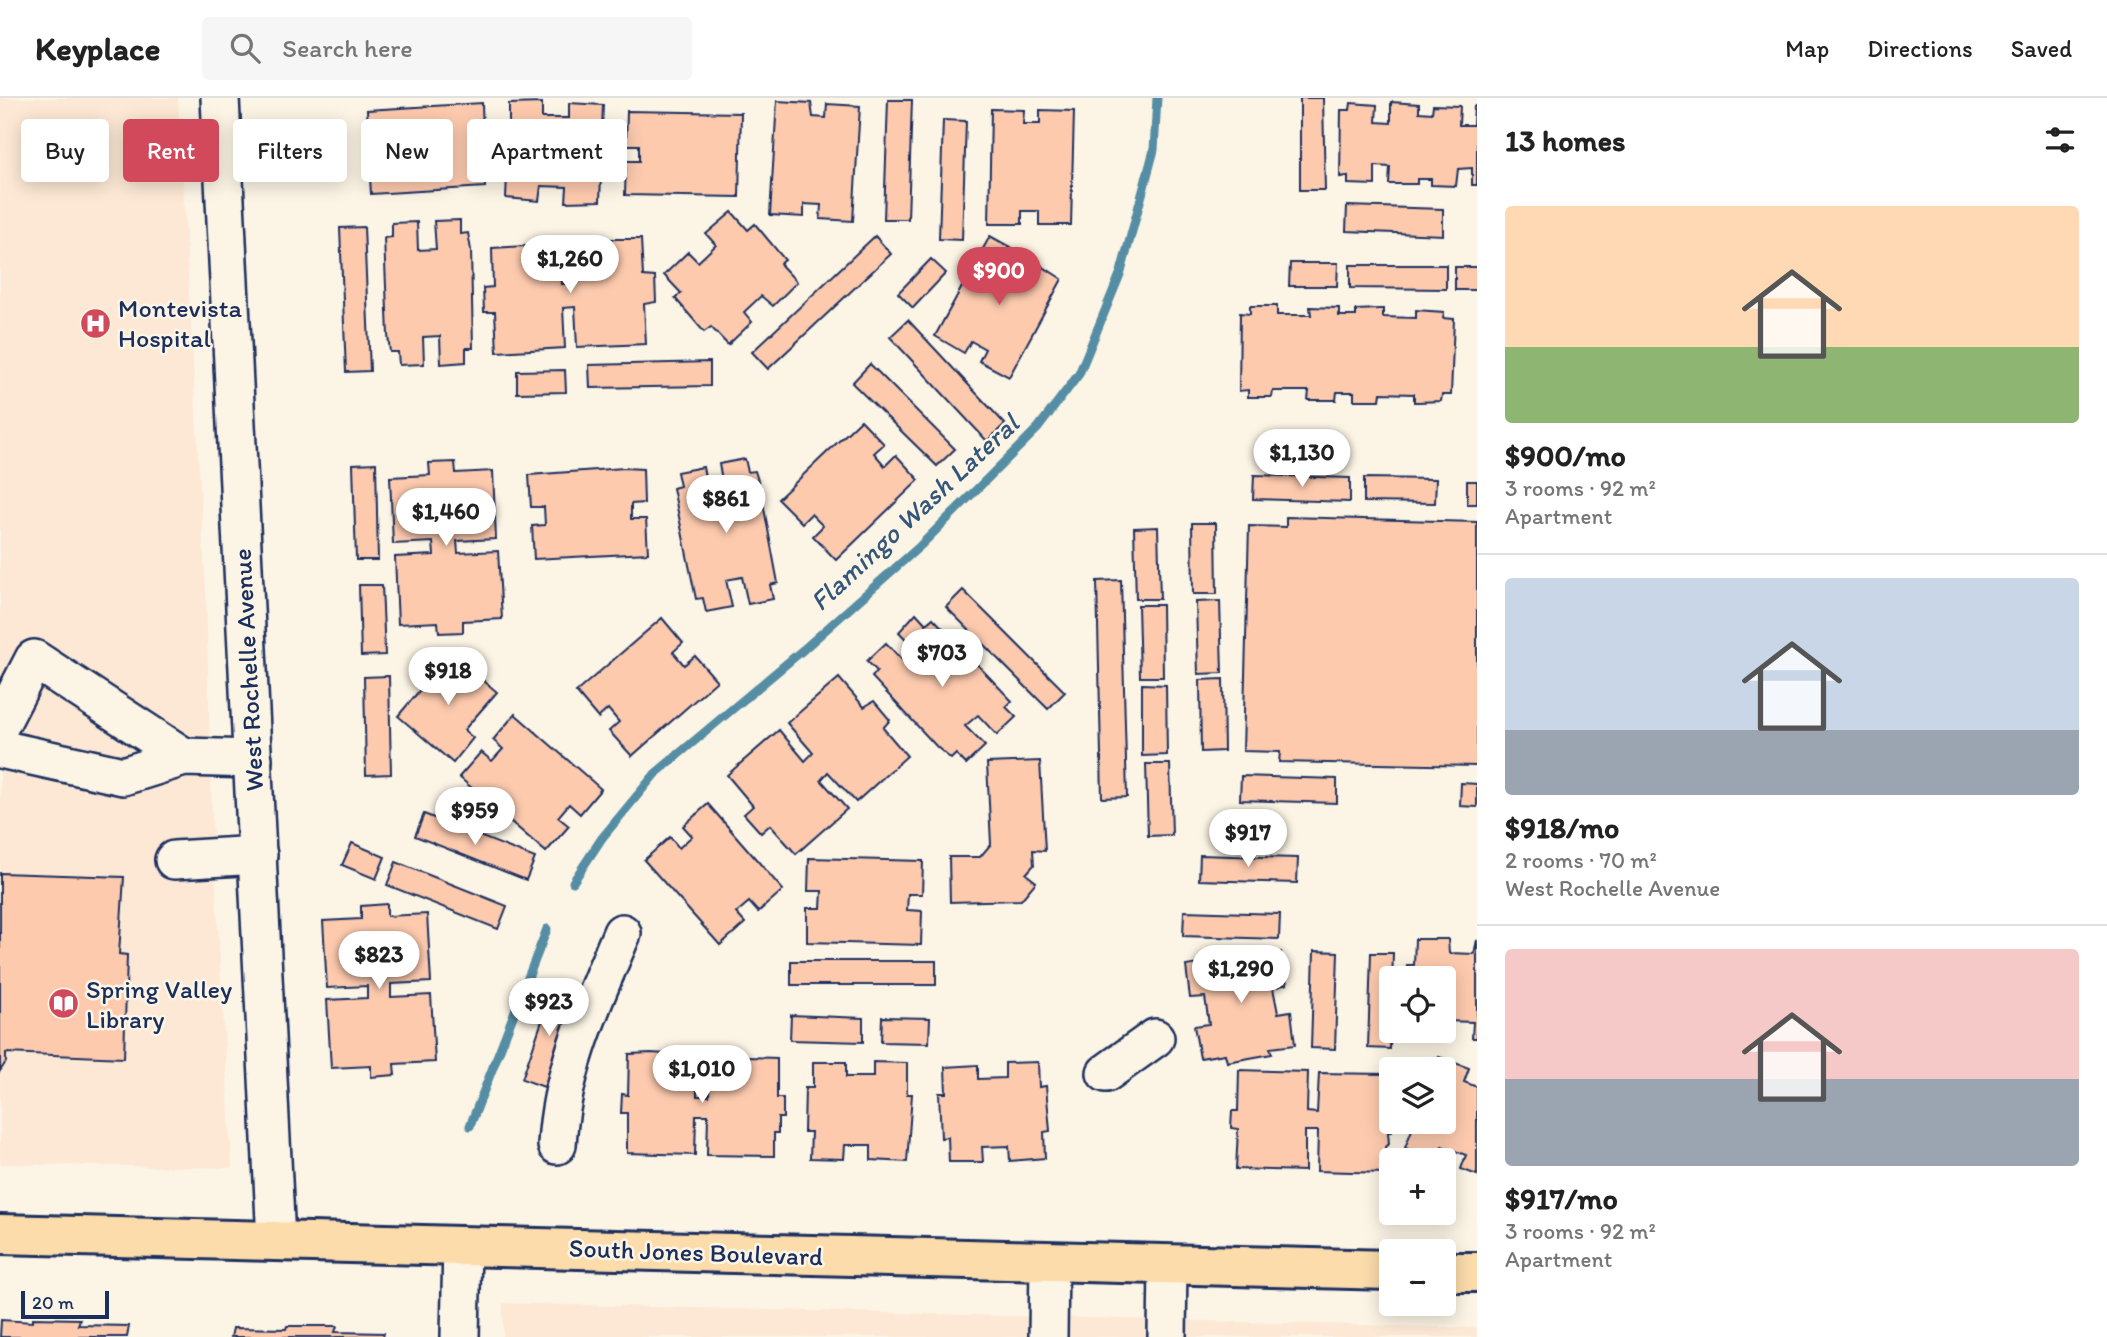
<!DOCTYPE html>
<meta charset="utf-8">
<style>
body{margin:0;font-family:Itim,sans-serif;background:#f6f6f6;color:#222;height:100vh;display:flex;flex-direction:column;font-size:26px;white-space:nowrap}
*{box-sizing:border-box;margin:0}
p{font-size:23px;color:#767676}
.icon{flex:none;width:38px;height:38px;fill:none;stroke:currentColor;stroke-width:2;stroke-linecap:round;stroke-linejoin:round}
.map{position:relative;flex:1;overflow:hidden}
.side{display:flex;flex-direction:column;background:#fff;width:630px}
.side>*{flex:none}
.guide{position:absolute;left:21px;top:21px;width:665px;height:63px;display:flex;gap:14px}
.fabs{position:absolute;left:1379px;top:868px;display:grid;gap:14px}
.fabs a{display:grid;place-items:center;width:77px;height:77px;border-radius:7px;background:#fff;box-shadow:0 4px 18px #0003;font-size:35px}
.scale{position:absolute;left:21px;bottom:18px;width:88px;box-sizing:border-box;padding-left:7px;border:4px solid #1b2f5e;border-top:0;font-size:19px;line-height:24px;white-space:nowrap;color:#1b2f5e;-webkit-text-stroke:5px #fcf5e5;paint-order:stroke}
.price{position:absolute;translate:-50% -60px;padding:0 16px;border-radius:24px;background:#fff;color:#222;font-size:23px;line-height:46px;filter:drop-shadow(0 2px 4px #0008)}
.price::after{content:'';position:absolute;left:50%;top:42px;width:21px;height:16px;margin-left:-10px;background:inherit;clip-path:polygon(0 0,100% 0,50% 100%)}
.price.selected{background:#d1495b;color:#fff}
ul{padding:0;list-style:none}
li{display:grid;align-content:center;gap:14px;height:371px;padding:0 28px}
li+li{border-top:2px solid #e0e0e0}
li span{display:grid;place-items:center;height:217px;border-radius:7px;color:#555}
li>.icon{margin-inline-start:auto}
span .icon{width:126px;height:126px;fill:#fffc;stroke-width:1}
li b{font-size:30px}
h2{display:flex;justify-content:space-between;align-items:center;height:84px;padding:0 28px;font-size:30px}
.chip{padding:0 24px;border-radius:7px;background:#fff;box-shadow:0 4px 18px #0003;font-size:24px;line-height:63px}
.chip.selected{background:#d1495b;color:#fff}
header{display:flex;align-items:center;gap:42px;box-sizing:border-box;height:98px;padding:0 35px;background:#fff;border-bottom:2px solid #e0e0e0}
header strong{font-size:33px}
nav{display:flex;gap:38px;margin-inline-start:auto;font-size:24px}
.search{width:490px;height:63px;background:#f6f6f6;display:flex;align-items:center;gap:18px;box-sizing:border-box;padding:0 24px;border-radius:7px;color:#767676;font-size:26px}
main{display:flex;flex:1;min-height:0}
.map>svg:first-child{display:block}
.built{fill:#fce8d4}
.lines{fill:none;stroke-linecap:round;stroke-linejoin:round}
.stream{stroke:#558da4;stroke-width:9}
.building{fill:#fdcaae;stroke:#1b2f5e;stroke-width:2}
.minor-casing{stroke:#1b2f5e;stroke-width:42}
.major-casing{stroke:#1b2f5e;stroke-width:44}
.minor{stroke:#fcf5e5;stroke-width:37}
.major{stroke:#fcdcab;stroke-width:38}
.labels{text-anchor:middle;stroke-width:5;stroke-linejoin:round;paint-order:stroke}
.poi-label{font-size:26px;fill:#1b2f5e;stroke:#fcf5e5;text-anchor:start}
.street-label{font-size:26px;fill:#1b2f5e;stroke:#fcf5e5}
.water-label{font-size:28px;font-style:italic;fill:#33567b;stroke:#fcf5e5}
</style>
<header>
<strong>Keyplace</strong>
<div class="search"><svg class="icon" aria-label="search" viewBox="0 0 24 24"><circle cx="10" cy="10" r="6"/><path d="M15 15l6 6"/></svg>Search here</div>
<nav><a>Map</a><a>Directions</a><a>Saved</a></nav>
</header>
<main>
<div class="map">
<svg width="1477" height="1239" viewBox="0 0 1477 1239">
<rect width="100%" height="100%" fill="#fcf5e5"/>
<filter id="ink" filterUnits="userSpaceOnUse"><feTurbulence type="fractalNoise" baseFrequency=".0143" numOctaves="2"/><feDisplacementMap in="SourceGraphic" scale="14" xChannelSelector="R" yChannelSelector="G"/><feConvolveMatrix kernelMatrix="1 2 1 2 8 2 1 2 1" color-interpolation-filters="sRGB"/></filter>
<g filter="url(#ink)">
<g class="built">
<path d="M0,0H178L206,493L212,723L232,1070L0,1066Z"/>
<path d="M503,1205L1477,1230V1239H503Z"/>
</g>
<g class="lines">
<g class="stream">
<path d="M573,784L602,740L655,676L804,551L920,448L1038,330L1079,276L1121,174L1154,52L1157,0"/>
<path d="M470,1028L547,831"/>
</g>
</g>
<g class="building">
<path d="M1300,0H1323L1325,92H1300Z"/>
<path d="M888,2H912L908,121H884Z"/>
<path d="M777,3L811,5L813,19L826,20L827,6L860,8L853,123L820,121L821,107L804,106V119L770,117Z"/>
<path d="M1391,4L1419,6V14L1432,15L1433,7L1460,8L1459,27H1473L1474,8H1477V87H1472V70L1458,71L1456,88L1431,87V81H1417V86H1389L1390,69L1375,68V87L1348,86V78L1340,79L1341,12H1350L1351,5L1377,7L1376,24L1391,25Z"/>
<path d="M482,5L483,38L470,40V56H484L485,89L371,96L369,63L382,62V45H369L367,12Z"/>
<path d="M542,5V20H569V5L603,7L602,32H609L608,78H601L600,103L566,104L567,89L541,88L539,103L506,100L507,76H500L501,30L509,31V6Z"/>
<path d="M991,11L1024,12L1023,26H1040V12L1074,13L1071,127H1039V113H1022V126H989Z"/>
<path d="M627,13L741,15L739,99L625,97L626,63H639V47H626Z"/>
<path d="M943,22L966,23L962,142L939,141Z"/>
<path d="M1347,108L1443,111V137L1346,133Z"/>
<path d="M732,114L748,132L755,126L785,162L780,166L797,184L773,208L761,198L744,214L752,224L728,247L711,229L704,234L675,200L681,195L664,177L688,154L698,164L716,147L706,136Z"/>
<path d="M460,122V136L468,135L471,152L473,250H466V264L441,266L440,238L423,239L424,266L399,267L398,254H390L388,237L384,140L392,139V125L417,124L418,152L436,151L434,123Z"/>
<path d="M364,129L370,273L346,274L340,130Z"/>
<path d="M875,138L891,156L768,271L752,254Z"/>
<path d="M990,138L1019,154L1022,158L1016,169L1027,175L1034,163L1062,181L1009,279L979,263L985,251L971,243L964,255L935,238Z"/>
<path d="M602,141H641L643,178L655,179L656,204L644,206L646,246L577,249L575,209L563,210L565,250L497,254L495,214H484L483,190L493,189L492,150L560,146L562,186H574L573,145Z"/>
<path d="M931,161L946,175L913,210L898,195Z"/>
<path d="M1290,165H1338L1337,188H1289Z"/>
<path d="M1350,167H1446V191L1350,190Z"/>
<rect x="1455" y="169" width="22" height="23"/>
<path d="M1250,208H1277V217H1311L1310,209L1339,210V218H1356V212L1380,211H1383V219L1416,220V212L1444,214L1443,220L1454,221L1451,297H1442L1441,303L1418,304H1414V296L1381,295L1380,302H1354V294H1337L1336,302H1308L1309,293H1273L1272,299H1248V292L1239,293L1240,215L1250,216Z"/>
<path d="M908,222L1005,326L987,343L890,239Z"/>
<path d="M710,264V288L590,290L589,267Z"/>
<path d="M870,266L955,351L937,368L852,285Z"/>
<path d="M565,272L566,294L517,295V273Z"/>
<path d="M861,322L884,346L874,355L885,368L896,357L919,382L836,462L813,438L823,428L811,416L802,425L778,401Z"/>
<path d="M745,361L748,374L755,373L760,389L778,485L770,487L773,501L748,506L742,479L726,482L732,509L706,514L703,500L696,501L673,390L680,388L677,374L703,369L708,396L724,393L719,366Z"/>
<path d="M455,364L456,375L493,373L496,441L457,443L458,455L498,453L502,521L463,523V534L439,535L438,524L398,526L395,459L434,457L433,444L393,446L390,379L430,377L429,365Z"/>
<path d="M376,365L378,462H356L353,366Z"/>
<path d="M624,370L643,371L644,405L631,406V421H646L648,455L534,461L532,428L545,427L544,409H531L529,377Z"/>
<path d="M1254,377L1350,380V404L1253,401Z"/>
<path d="M1364,380L1436,381L1435,405L1364,404Z"/>
<rect x="1467" y="383" width="10" height="23"/>
<path d="M1286,419L1477,424V668L1279,664L1280,654L1243,653L1249,428L1286,429Z"/>
<path d="M1192,425H1216L1217,496H1193Z"/>
<path d="M1158,429L1160,501H1136L1134,430Z"/>
<path d="M1121,482L1127,699L1102,700L1097,483Z"/>
<path d="M359,487H382L385,557L361,558Z"/>
<path d="M963,492L1065,594L1048,611L946,509Z"/>
<path d="M1220,503L1222,575L1198,576L1196,504Z"/>
<path d="M1138,507H1162L1163,579H1140Z"/>
<path d="M916,515L926,526L933,520L1012,603L1006,609L1016,619L997,637L978,617L965,628L985,648L966,666L956,656L951,661L937,649L872,579L877,573L867,563L886,545L905,565L918,554L899,534Z"/>
<path d="M662,520L683,545L673,554L684,567L695,558L717,583L632,658L609,633L619,624L608,611L598,620L576,594Z"/>
<path d="M451,555L497,594L464,632L473,640L453,665L398,618Z"/>
<path d="M389,578L391,676L366,677L364,579Z"/>
<path d="M839,580L864,609L874,603L890,622L883,630L907,658L856,704L828,674L821,682L847,711L796,756L770,727L761,735L744,716L753,708L727,677L779,632L805,663L813,655L787,625Z"/>
<path d="M1223,581L1224,653L1201,654L1200,582Z"/>
<path d="M1142,586L1166,587L1167,657L1142,658Z"/>
<path d="M515,616L601,691L580,716L569,706L558,719L569,728L546,754L459,679L481,654L492,663L503,651L493,642Z"/>
<path d="M1040,663L1045,753L1033,752L1034,767L1026,776L1036,784L1021,802L950,804L949,759H980L991,746L987,665Z"/>
<path d="M1146,666H1170L1172,737L1148,738Z"/>
<path d="M1241,678L1337,681V705L1240,702Z"/>
<path d="M1461,685L1477,686V709L1460,708Z"/>
<path d="M708,706L783,792L758,814L749,804L736,815L745,825L720,847L644,762L670,739L679,750L692,738L683,728Z"/>
<path d="M424,716L535,760L526,782L415,738Z"/>
<path d="M352,745L385,759L376,781L342,767Z"/>
<path d="M1200,757L1298,760L1297,785L1199,782Z"/>
<path d="M809,760L923,763L922,796H908L907,812L922,813L921,847L807,844V810H821L822,793H808Z"/>
<path d="M396,764L507,808L498,831L387,787Z"/>
<path d="M0,775L124,779L119,856L127,857L124,960L6,955V964L0,973Z"/>
<path d="M387,806V818L427,816L431,884L391,886V899L431,897L435,964L394,966L395,977L371,979V968L331,970L327,902L367,900V888L327,890L323,823L361,821V808Z"/>
<path d="M1184,813L1280,816L1279,841L1183,838Z"/>
<path d="M1415,841H1448L1449,855L1474,856L1477,842V940H1472L1473,924L1446,923V938L1414,937V933H1444V880H1406L1407,867H1414Z"/>
<path d="M1255,850L1256,857L1281,854L1287,886L1273,890L1278,915L1291,913L1295,947L1270,950L1272,956L1227,964L1225,956L1200,960L1194,928L1209,926L1205,899L1190,900L1186,868L1211,864L1210,857Z"/>
<path d="M1314,853L1338,854L1335,951L1311,950Z"/>
<path d="M1371,855H1393L1390,951L1368,950Z"/>
<rect x="791" y="863" width="145" height="24"/>
<path d="M553,891L576,899L544,989L522,981Z"/>
<path d="M791,917L863,920V944L790,942Z"/>
<path d="M882,919L930,920L929,945L881,944Z"/>
<path d="M651,955L697,958V998H709L710,958L777,960V1000H783V1020H778V1035H774V1058L707,1057L708,1017H696L695,1057L627,1055V1015H621L622,996L628,997L629,956Z"/>
<path d="M1439,959L1469,970L1464,984L1477,989V1077L1461,1071L1466,1057L1442,1048L1437,1062L1405,1050L1414,1026L1408,1024H1444V971H1435Z"/>
<path d="M813,964H846V979H873V964L907,965V996H912L907,1064L871,1062V1047H845L844,1061L810,1060L811,1034H804L805,990H813Z"/>
<path d="M1038,964L1039,989L1046,988L1050,1033L1044,1034L1045,1060L1010,1063L1009,1048L982,1049L983,1064H949L948,1039L941,1040L939,995H946L945,969L978,967V981L1005,980V965Z"/>
<path d="M1239,972L1308,974L1307,1014L1317,1015L1319,975L1387,976V1017L1391,1016L1393,1024L1392,1034H1388L1389,1046L1385,1050V1075L1317,1073L1318,1033H1305V1073L1236,1071L1238,1031L1231,1030L1232,1013H1238Z"/>
<path d="M33,1220L80,1221L78,1227L129,1228L127,1239H0L1,1222L33,1224Z"/>
<path d="M287,1228H337L335,1234L384,1235L383,1239H231L233,1230L286,1231Z"/>
</g>
<g class="lines">
<defs>
<g id="minor">
<path d="M220,0L276,1143"/>
<path d="M0,627L34,561L184,659"/>
<path d="M0,651L123,678L184,659L253,661"/>
<path d="M174,762L258,757"/>
<path d="M1106,975L1155,940"/>
<path d="M557,1047C561,971 593,904 622,835"/>
<path d="M460,1239L462,1148"/>
<path d="M1048,1239L1049,1163"/>
<path d="M1167,1239L1168,1166"/>
</g>
<g id="major">
<path d="M0,1136L1391,1172"/>
<path d="M1444,1174H1477"/>
</g>
</defs>
<use href="#minor" class="minor-casing"/>
<use href="#major" class="major-casing"/>
<use href="#minor" class="minor"/>
<use href="#major" class="major"/>
</g>
</g>
<defs>
<symbol id="hospital-disc" viewBox="-11 -11 22 22"><circle r="9.5" fill="#d1495b" stroke="#fcf5e5"/><path d="M-5-5h3v3.5h4V-5h3V5h-3V1.5h-4V5h-3Z" fill="#fff"/></symbol>
<symbol id="library-disc" viewBox="-11 -11 22 22"><circle r="9.5" fill="#d1495b" stroke="#fcf5e5"/><path d="M-6-4Q-3-5.5-.7-3.5V5Q-3 3-6 4ZM6-4Q3-5.5 .7-3.5V5Q3 3 6 4Z" fill="#fff"/></symbol>
</defs>
<g fill-rule="evenodd">
<use href="#hospital-disc" x="78" y="208" width="35" height="35"/>
<use href="#library-disc" x="46" y="888" width="35" height="35"/>
</g>
<g class="labels">
<g class="poi-label">
<text x="118" y="219">Montevista<tspan x="118" dy="30">Hospital</tspan></text>
<text x="86" y="900">Spring Valley<tspan x="86" dy="30">Library</tspan></text>
</g>
<g class="street-label">
<text transform="translate(248 572) rotate(-93)" y="9">West Rochelle Avenue</text>
<text transform="translate(696 1154) rotate(2)" y="9">South Jones Boulevard</text>
</g>
<g class="water-label">
<text transform="translate(914 414) rotate(-43)" y="10">Flamingo Wash Lateral</text>
</g>
</g>
</svg>
<div class="fabs">
<a><svg class="icon" aria-label="locate" viewBox="0 0 24 24"><circle cx="12" cy="12" r="6"/><path d="M12 2v4M12 18v4M2 12h4M18 12h4"/></svg></a>
<a><svg class="icon" aria-label="layers" viewBox="0 0 24 24"><path d="M12 4l9 5-9 5-9-5zM3 14l9 5 9-5"/></svg></a>
<a>+</a>
<a>−</a>
</div>
<div class="scale">20 m</div>
<b class="price" style="left:570px;top:197px">$1,260</b>
<b class="price selected" style="left:999px;top:209px">$900</b>
<b class="price" style="left:1302px;top:391px">$1,130</b>
<b class="price" style="left:726px;top:437px">$861</b>
<b class="price" style="left:446px;top:450px">$1,460</b>
<b class="price" style="left:942px;top:591px">$703</b>
<b class="price" style="left:448px;top:609px">$918</b>
<b class="price" style="left:475px;top:749px">$959</b>
<b class="price" style="left:1248px;top:771px">$917</b>
<b class="price" style="left:379px;top:893px">$823</b>
<b class="price" style="left:1241px;top:907px">$1,290</b>
<b class="price" style="left:549px;top:940px">$923</b>
<b class="price" style="left:702px;top:1007px">$1,010</b>
<div class="guide">
<a class="chip">Buy</a>
<a class="chip selected">Rent</a>
<a class="chip">Filters</a>
<a class="chip">New</a>
<a class="chip">Apartment</a>
</div>
</div>
<section class="side">
<h2>13 homes<svg class="icon" aria-label="filters" viewBox="0 0 24 24"><path d="M4 7h16M4 17h16"/><circle cx="9" cy="7" r="2"/><circle cx="15" cy="17" r="2"/></svg></h2>
<ul>
<li><span style="background:linear-gradient(#ffd9b3 65%,#8fb573 0)"><svg class="icon" aria-label="home" viewBox="0 0 24 24"><path d="M3 11l9-7 9 7M6 9v11h12V9"/></svg></span><div><b>$900/mo</b><p>3 rooms · 92 m²</p><p>Apartment</p></div></li>
<li><span style="background:linear-gradient(#c9d6e8 70%,#9aa5b1 0)"><svg class="icon" aria-label="home" viewBox="0 0 24 24"><path d="M3 11l9-7 9 7M6 9v11h12V9"/></svg></span><div><b>$918/mo</b><p>2 rooms · 70 m²</p><p>West Rochelle Avenue</p></div></li>
<li><span style="background:linear-gradient(#f6c9c9 60%,#9aa5b1 0)"><svg class="icon" aria-label="home" viewBox="0 0 24 24"><path d="M3 11l9-7 9 7M6 9v11h12V9"/></svg></span><div><b>$917/mo</b><p>3 rooms · 92 m²</p><p>Apartment</p></div></li>
</ul>
</section>
</main>
